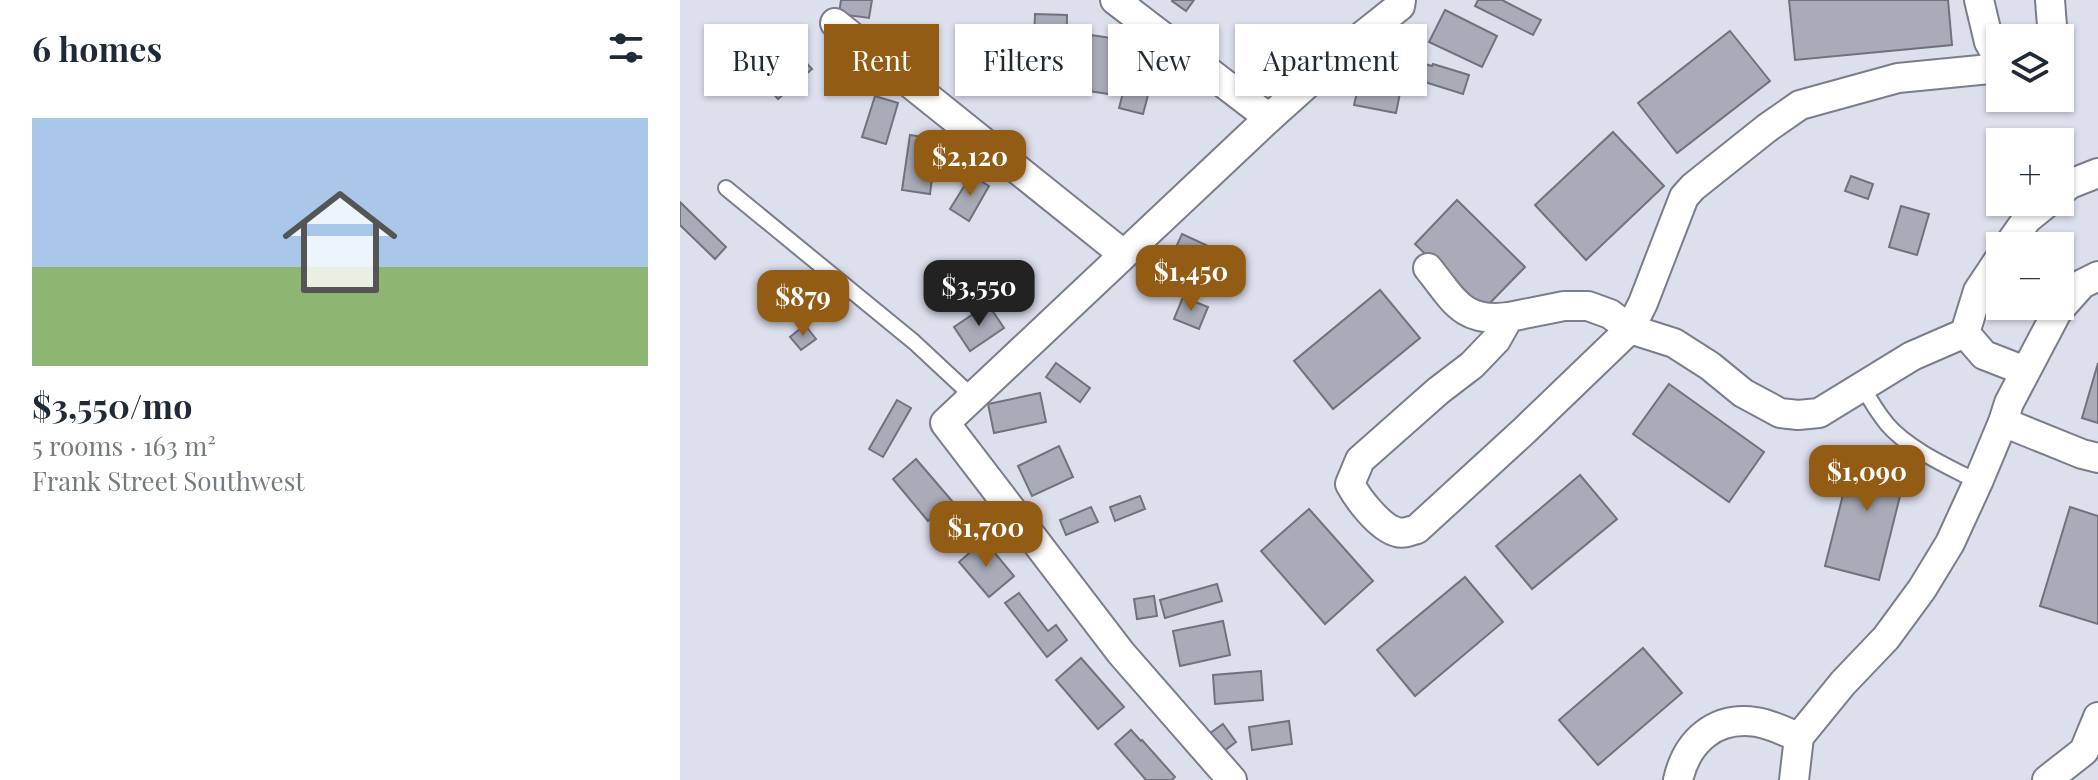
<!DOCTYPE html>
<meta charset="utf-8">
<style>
body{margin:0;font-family:"Playfair Display",serif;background:#f2f2f3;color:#1f2937;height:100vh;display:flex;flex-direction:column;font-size:30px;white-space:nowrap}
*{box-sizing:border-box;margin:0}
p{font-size:26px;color:#747a83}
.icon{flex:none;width:44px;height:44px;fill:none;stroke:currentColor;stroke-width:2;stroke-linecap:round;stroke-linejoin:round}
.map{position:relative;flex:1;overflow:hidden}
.details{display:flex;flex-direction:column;background:#fff;width:680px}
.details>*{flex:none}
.guide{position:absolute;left:24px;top:24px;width:760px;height:72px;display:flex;gap:16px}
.buttons{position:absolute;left:1306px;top:24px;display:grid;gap:16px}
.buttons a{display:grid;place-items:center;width:88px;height:88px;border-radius:0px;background:#fff;box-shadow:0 2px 6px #0004;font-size:40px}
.price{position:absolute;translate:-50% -68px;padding:0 18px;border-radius:16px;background:#935c14;color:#fff;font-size:26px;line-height:52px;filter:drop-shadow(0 2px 4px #0008)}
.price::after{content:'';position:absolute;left:50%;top:48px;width:24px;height:18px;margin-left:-12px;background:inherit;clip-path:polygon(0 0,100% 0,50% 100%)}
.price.current{background:#222;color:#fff}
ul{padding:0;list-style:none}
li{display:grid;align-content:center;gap:16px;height:424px;padding:0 32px}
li+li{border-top:2px solid #e0e1e3}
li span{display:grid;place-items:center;height:248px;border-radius:0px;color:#555}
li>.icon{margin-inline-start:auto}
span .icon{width:144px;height:144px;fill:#fffc;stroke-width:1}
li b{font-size:34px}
h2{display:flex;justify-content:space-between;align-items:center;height:96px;padding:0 32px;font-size:34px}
.pill{padding:0 28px;border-radius:0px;background:#fff;box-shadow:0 2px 6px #0004;font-size:28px;line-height:72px}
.pill.current{background:#935c14;color:#fff}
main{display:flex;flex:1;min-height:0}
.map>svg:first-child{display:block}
.building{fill:#a9acb8;stroke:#70727d;stroke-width:2}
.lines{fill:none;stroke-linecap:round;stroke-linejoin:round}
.service-casing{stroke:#7b7d89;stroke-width:18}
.minor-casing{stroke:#7b7d89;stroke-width:32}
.service{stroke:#fff;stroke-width:14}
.minor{stroke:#fff;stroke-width:28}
</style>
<main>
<section class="details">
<h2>6 homes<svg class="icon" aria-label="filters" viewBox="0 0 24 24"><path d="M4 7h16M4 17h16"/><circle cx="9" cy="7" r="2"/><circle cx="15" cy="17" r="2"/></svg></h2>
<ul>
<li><span style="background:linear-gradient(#a9c7e8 60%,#8fb573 0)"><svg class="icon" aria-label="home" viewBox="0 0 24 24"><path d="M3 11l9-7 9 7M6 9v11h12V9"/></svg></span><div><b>$3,550/mo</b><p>5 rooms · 163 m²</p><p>Frank Street Southwest</p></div></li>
</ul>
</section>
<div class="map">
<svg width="1418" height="780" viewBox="0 0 1418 780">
<rect width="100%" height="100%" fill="#dcdfec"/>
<g class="building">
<path d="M161,0H192L189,18L159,14Z"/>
<path d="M493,0H514L506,11L492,1Z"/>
<path d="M798,0H822L861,20L853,35L795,6Z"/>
<path d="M1109,0H1268L1272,45L1115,60Z"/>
<path d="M765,10L817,36L802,67L749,42Z"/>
<path d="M355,14L387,15L386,69L353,68Z"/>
<path d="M1050,31L1090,81L997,153L958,103Z"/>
<path d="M411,35L438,39L429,94L401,90Z"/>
<path d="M109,44L132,69L98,99L76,74Z"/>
<path d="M310,51L327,56L318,89L301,85Z"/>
<path d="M718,56L752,66L753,64L789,75L783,94L713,72Z"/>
<path d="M449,70L473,76L463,114L439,108Z"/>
<path d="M679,84L720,93L716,113L674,105Z"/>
<path d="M195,96L218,103L206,144L182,137Z"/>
<path d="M933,132L984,186L906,260L855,205Z"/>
<path d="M230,135L257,139L250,194L222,190Z"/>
<path d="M291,175L309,186L289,221L270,209Z"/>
<path d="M1171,176L1193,184L1188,199L1165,191Z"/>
<path d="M777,200L845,267L803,310L735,244Z"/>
<path d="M0,202L46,247L35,259L0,225Z"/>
<path d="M1221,206L1249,214L1237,255L1209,247Z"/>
<path d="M502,234L541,252L539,257L557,266L548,285L491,258Z"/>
<path d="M700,290L740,338L653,409L614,361Z"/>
<path d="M503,297L528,307L519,329L494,319Z"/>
<path d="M308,304L324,328L290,351L274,327Z"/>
<path d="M125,325L136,339L121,350L110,337Z"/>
<path d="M376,363L410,388L400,402L366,377Z"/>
<path d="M1418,363V423L1402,418Z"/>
<path d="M989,384L1084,452L1049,502L953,434Z"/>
<path d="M360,393L366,422L314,433L308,404Z"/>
<path d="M217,400L231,408L203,457L189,449Z"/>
<path d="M379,446L393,477L352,496L338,466Z"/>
<path d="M1175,447L1229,460L1199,580L1145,566Z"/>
<path d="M236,459L272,501L248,521L213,479Z"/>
<path d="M900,475L937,519L852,589L816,546Z"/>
<path d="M460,496L465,509L435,521L430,507Z"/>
<path d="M411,507L418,522L386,535L380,520Z"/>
<path d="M1390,507L1418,516V624L1360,606Z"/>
<path d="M629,509L693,581L645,624L581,551Z"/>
<path d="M304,540L334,576L309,597L279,562Z"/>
<path d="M785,577L823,622L735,696L697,650Z"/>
<path d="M537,584L542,601L485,618L480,600Z"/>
<path d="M339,593L368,631L376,625L387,640L367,657L325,603Z"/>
<path d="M474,596L477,616L457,619L454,599Z"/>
<path d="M543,621L550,655L500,666L493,631Z"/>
<path d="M963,648L1002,693L918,765L879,720Z"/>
<path d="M401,658L444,707L418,729L376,680Z"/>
<path d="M581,671L583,700L535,704L533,675Z"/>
<path d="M609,721L612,744L572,750L569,727Z"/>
<path d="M543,724L556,742L540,754L526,736Z"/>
<path d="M451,730L461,741L462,740L495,777L492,780H466L435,744Z"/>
</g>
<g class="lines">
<defs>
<g id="service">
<path d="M46,188L234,342L293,397"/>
<path d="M1183,387C1190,400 1198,413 1207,424C1228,449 1269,467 1298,482"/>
</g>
<g id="minor">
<path d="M435,0L589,118"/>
<path d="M1299,0L1309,42L1320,61"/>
<path d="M155,23L443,254"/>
<path d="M1370,38L1372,26L1370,0"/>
<path d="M1380,192L1390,184L1418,173"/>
<path d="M1328,246L1347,219L1368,202"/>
<path d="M1320,258L1298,291L1285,333L1304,355L1345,371"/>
<path d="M748,268C774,300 782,323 829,317"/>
<path d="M1285,333L1232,356L1139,413L1118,415L1100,413L1063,393L1030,366L994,343L950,329L930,314L908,306H884L829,317L816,340L792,365L758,391L680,460L670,484C678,499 700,528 717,532C724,534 730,531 737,529L845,430L950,329L963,303L1004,197L1013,187L1087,128L1120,105L1218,78L1320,68"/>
<path d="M1323,422L1402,454L1418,458"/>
<path d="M552,780L441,653L265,423L589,118L667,48L720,6L721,0"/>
<path d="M998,780C1007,741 1035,716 1076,722C1091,724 1105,732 1119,737"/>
<path d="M1114,780L1119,737L1163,683L1206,638L1242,589L1270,543L1298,482L1323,422L1329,403L1377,312L1402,284L1418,276"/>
<path d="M1367,780L1404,751L1418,717"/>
</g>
</defs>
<use href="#service" class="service-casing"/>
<use href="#minor" class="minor-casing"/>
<use href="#service" class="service"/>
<use href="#minor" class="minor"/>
</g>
</svg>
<div class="buttons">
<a><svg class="icon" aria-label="layers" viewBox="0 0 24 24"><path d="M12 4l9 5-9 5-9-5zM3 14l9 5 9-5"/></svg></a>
<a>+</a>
<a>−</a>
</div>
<b class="price" style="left:290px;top:198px">$2,120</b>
<b class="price" style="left:511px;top:313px">$1,450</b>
<b class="price current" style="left:299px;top:328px">$3,550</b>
<b class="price" style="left:123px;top:338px">$879</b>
<b class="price" style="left:1187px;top:513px">$1,090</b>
<b class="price" style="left:306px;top:569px">$1,700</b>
<div class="guide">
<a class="pill">Buy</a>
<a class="pill current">Rent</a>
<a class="pill">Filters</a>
<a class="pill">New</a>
<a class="pill">Apartment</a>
</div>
</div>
</main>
